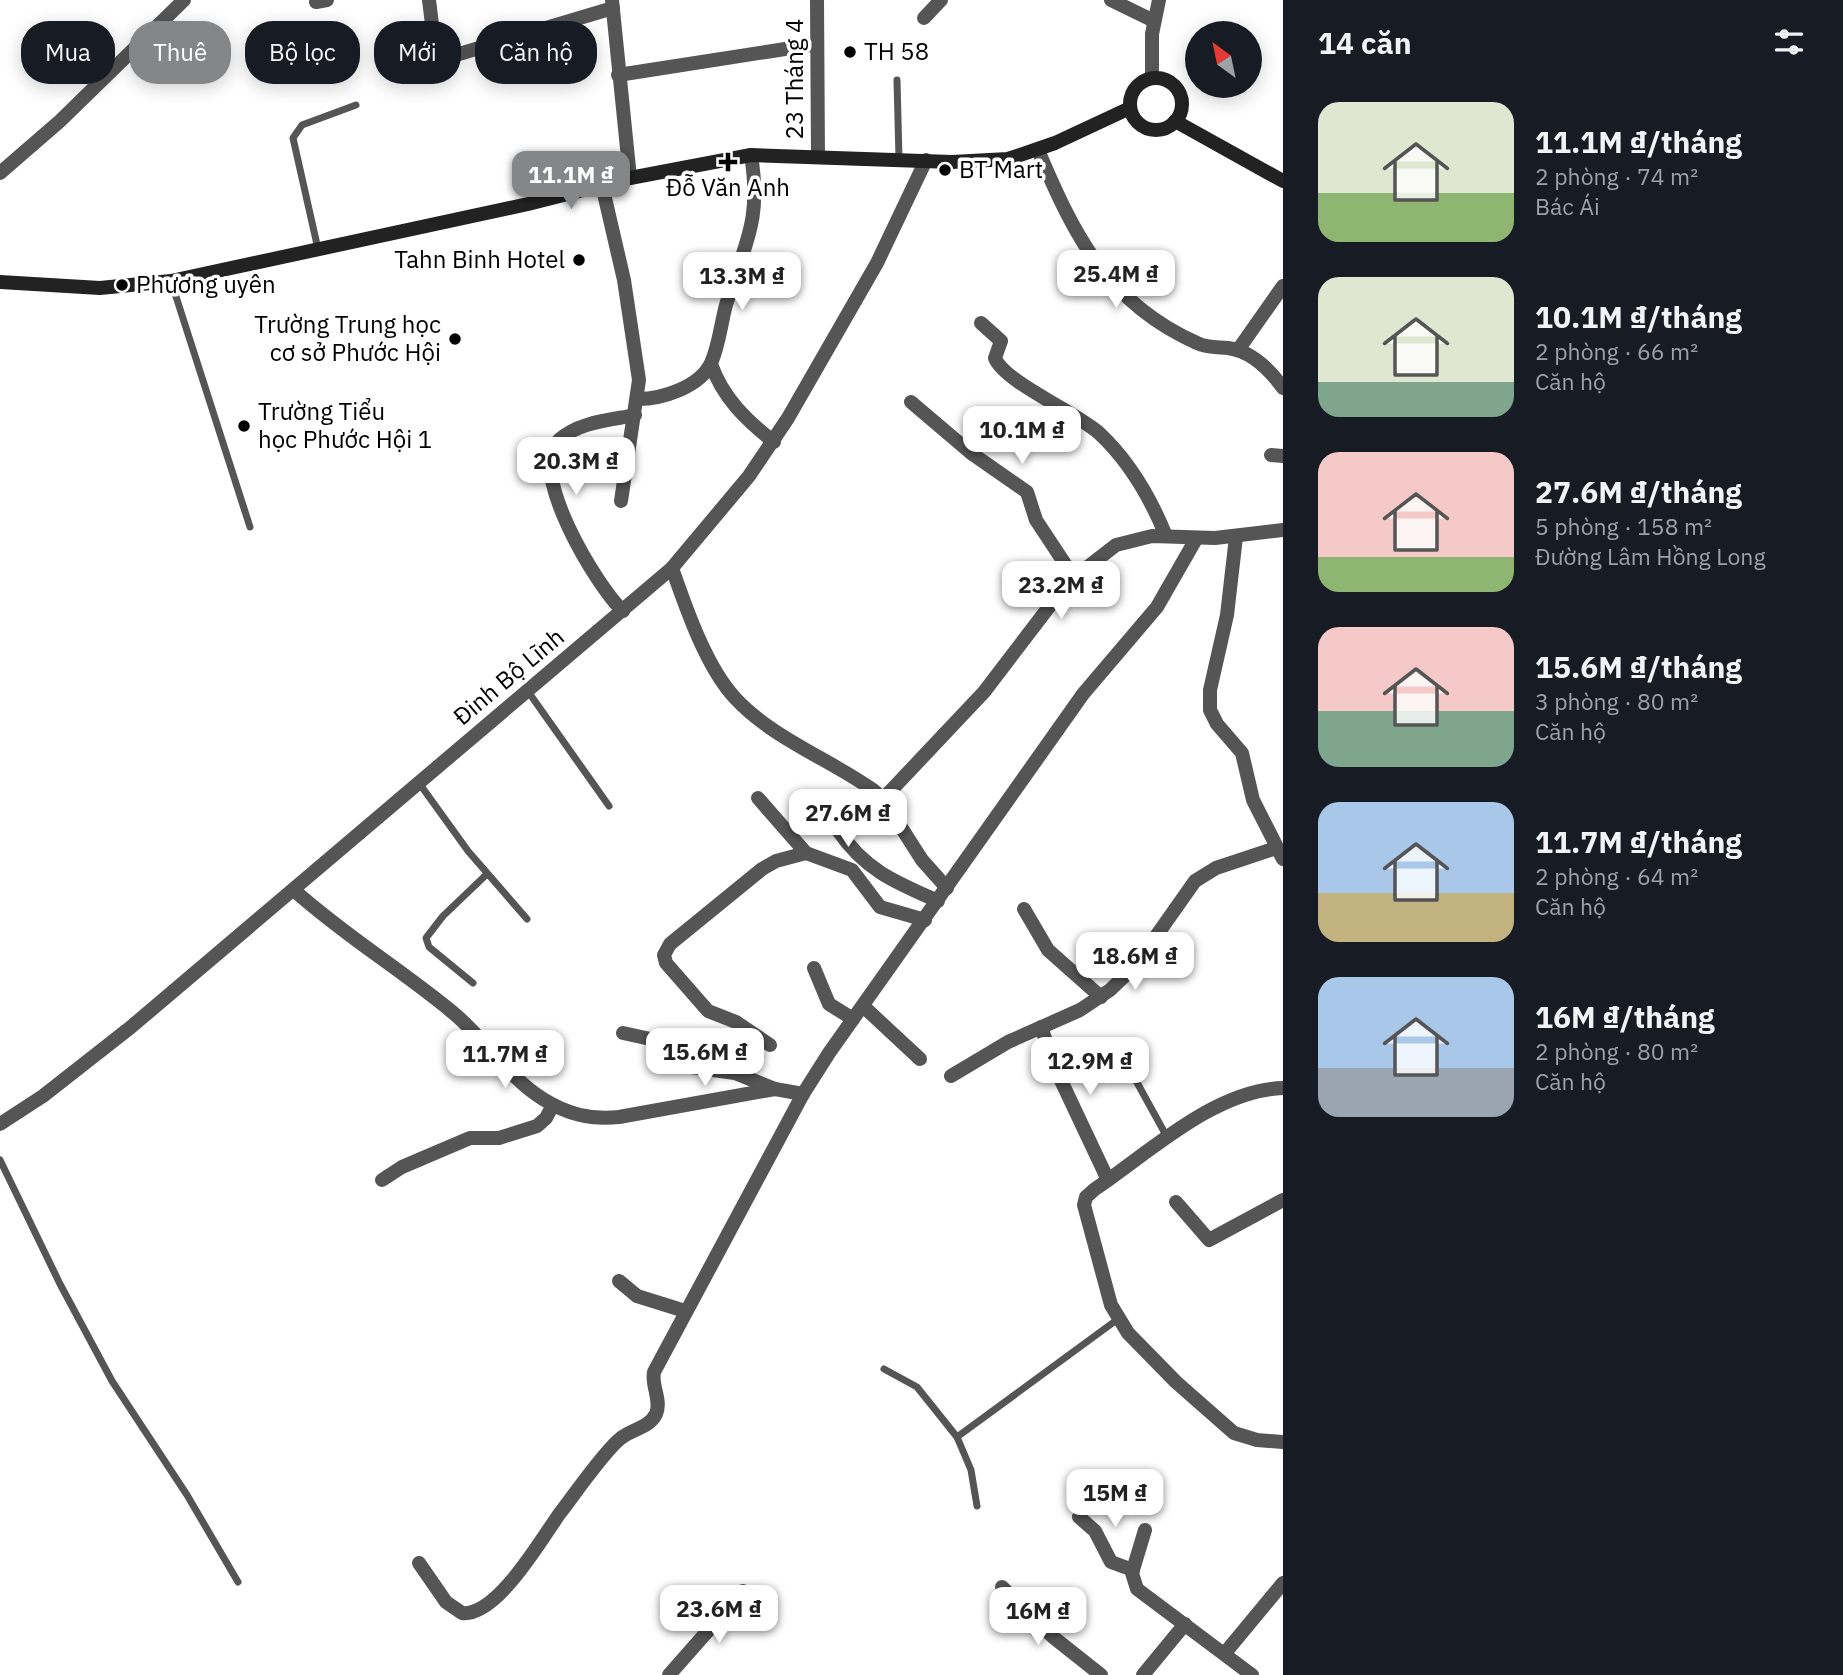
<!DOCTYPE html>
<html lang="vi">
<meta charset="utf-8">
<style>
body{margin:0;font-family:"IBM Plex Sans",sans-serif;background:#242831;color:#f1f3f6;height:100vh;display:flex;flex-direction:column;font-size:26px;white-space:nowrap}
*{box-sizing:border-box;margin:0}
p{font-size:23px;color:#9ea1a6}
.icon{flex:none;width:38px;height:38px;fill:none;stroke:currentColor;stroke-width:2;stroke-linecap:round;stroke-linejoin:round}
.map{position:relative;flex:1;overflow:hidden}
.sheet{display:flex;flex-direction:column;background:#171b24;width:560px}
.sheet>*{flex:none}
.hud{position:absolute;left:21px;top:21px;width:665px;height:63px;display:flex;gap:14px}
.needle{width:46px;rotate:327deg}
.tools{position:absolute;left:1185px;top:21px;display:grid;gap:14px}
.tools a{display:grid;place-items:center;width:77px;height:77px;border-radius:50%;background:#171b24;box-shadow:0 4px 18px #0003;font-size:35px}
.price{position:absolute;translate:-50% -60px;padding:0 16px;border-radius:14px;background:#fff;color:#222;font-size:23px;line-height:46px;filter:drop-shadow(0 2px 4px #0008)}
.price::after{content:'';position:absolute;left:50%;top:42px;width:21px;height:16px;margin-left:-10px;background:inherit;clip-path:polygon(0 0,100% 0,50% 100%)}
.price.active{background:#858687;color:#fff}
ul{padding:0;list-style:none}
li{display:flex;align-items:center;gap:21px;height:175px;padding:0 35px}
li span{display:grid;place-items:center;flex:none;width:196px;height:140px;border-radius:21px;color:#555}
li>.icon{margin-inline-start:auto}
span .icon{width:84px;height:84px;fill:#fffc;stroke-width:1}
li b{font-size:30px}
h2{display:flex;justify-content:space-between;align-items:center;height:84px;padding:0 35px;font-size:30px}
.chip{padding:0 24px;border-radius:28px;background:#171b24;box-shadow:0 4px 18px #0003;font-size:24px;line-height:63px}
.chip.active{background:#858687;color:#fff}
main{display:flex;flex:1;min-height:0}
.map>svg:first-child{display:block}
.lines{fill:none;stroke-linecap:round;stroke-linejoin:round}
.service{stroke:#555;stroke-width:7}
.minor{stroke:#555;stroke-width:14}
.tertiary{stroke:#555;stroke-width:14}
.secondary{stroke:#222;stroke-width:14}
.poi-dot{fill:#000;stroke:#fff;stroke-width:2.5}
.labels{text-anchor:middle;stroke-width:7;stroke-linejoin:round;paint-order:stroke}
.poi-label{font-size:24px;fill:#000;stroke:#fff;text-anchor:start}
.street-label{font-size:24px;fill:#000;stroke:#fff}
</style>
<main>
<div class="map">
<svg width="1283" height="1675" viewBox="0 0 1283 1675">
<rect width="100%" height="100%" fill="#fff"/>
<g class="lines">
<g class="service">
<path d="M897,80L899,159"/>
<path d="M318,249L293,138L302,125L356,105"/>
<path d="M171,281L250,527"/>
<path d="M527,690L609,806"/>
<path d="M419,783L468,851L527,919"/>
<path d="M473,983L429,947L426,938L443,916L487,874"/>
<path d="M1129,1068L1167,1137"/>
<path d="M0,1160L60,1284L112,1381L187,1495L238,1582"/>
<path d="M884,1369L917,1387L957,1437"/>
<path d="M977,1506L971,1470L957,1437L1118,1319"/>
</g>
<g class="minor">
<path d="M429,0L436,57L439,60L613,8"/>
<path d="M612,0L630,178"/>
<path d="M817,0L818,157"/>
<path d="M1111,0L1154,21"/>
<path d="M316,2L327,0"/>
<path d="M924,18L941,0"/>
<path d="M618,75L817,44"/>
<path d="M1038,150C1074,235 1107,303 1197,343C1207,348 1217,347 1228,348C1251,351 1270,370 1283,388"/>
<path d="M0,173L60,121L184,0"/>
<path d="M602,185L624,280L639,380L621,501"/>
<path d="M981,323L1001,341L995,358C1003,381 1077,413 1099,433C1129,461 1151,499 1166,536"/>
<path d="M1238,350L1283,286"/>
<path d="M711,364C723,398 746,420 774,442"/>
<path d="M638,399C662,399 700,387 711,363C719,346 721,323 726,305C744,244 762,223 751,155"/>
<path d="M911,402L971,453L1027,492L1036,520L1075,579"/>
<path d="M1271,455L1283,456"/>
<path d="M1236,537L1227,615L1210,690V710L1217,724L1242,753L1253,800L1283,859"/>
<path d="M672,568C686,608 706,667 735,698C772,738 829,759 873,790L883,799L922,860L947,888"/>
<path d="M623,611C597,587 526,470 559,440C578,422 611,420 635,415"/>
<path d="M758,798L806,853L852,870L880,907L925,920"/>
<path d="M883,799L984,692L1055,599L1085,569L1116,545L1152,536L1215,538L1283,530"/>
<path d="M837,829C865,870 894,882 938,901"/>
<path d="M295,891C344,935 400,969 451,1011C484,1037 507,1077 543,1099C567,1114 590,1120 619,1117L775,1089"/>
<path d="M1024,909L1048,950L1101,997"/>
<path d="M814,968L829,1004L853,1019"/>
<path d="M863,1006L920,1059"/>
<path d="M1041,1027L1057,1072L1108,1180"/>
<path d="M623,1033L655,1040L677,1065L735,1073L775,1089L803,1094"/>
<path d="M770,1045L736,1022L708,1011L666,963L664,955L670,944L762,869L776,861L806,853"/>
<path d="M951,1076L1008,1042L1080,1010L1110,990L1135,966L1195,881L1216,868L1276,848"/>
<path d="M1283,1088C1215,1090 1150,1152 1095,1189L1086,1197L1084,1205L1111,1305L1128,1333L1176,1382L1234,1433L1257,1440L1283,1442"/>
<path d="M382,1180L402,1167L470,1138H499L537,1126L546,1118L553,1105"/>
<path d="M1176,1202L1209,1240L1283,1200"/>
<path d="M619,1281L637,1296L685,1311"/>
<path d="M1079,1517L1095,1531L1111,1562L1133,1570"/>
<path d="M1145,1530L1132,1573L1137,1589L1252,1675"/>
<path d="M419,1563L446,1602L462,1613C497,1617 542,1538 560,1513C574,1495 605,1450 621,1438C632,1429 649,1428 656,1414C662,1400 651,1386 654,1372L803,1094L829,1053L1083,694L1157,607L1196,539"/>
<path d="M1002,1587L1053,1637L1101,1675"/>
<path d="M1225,1653L1283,1583"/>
<path d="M669,1675L743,1591"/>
<path d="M1143,1675L1185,1624"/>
</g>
<g class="tertiary">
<path d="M1152,78V34L1159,0"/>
<path d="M0,1124L43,1096L131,1027L672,568L749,476L788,418L877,263L926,160"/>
</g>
<g class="secondary">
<circle cx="1156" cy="104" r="26"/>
<path d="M1175,121L1283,181"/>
<path d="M0,282L100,288L171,281L528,204L630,178L751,155L952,162L1008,159L1055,143L1130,108"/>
</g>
</g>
<g class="poi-dot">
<circle cx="850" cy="52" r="7"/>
<path d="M724.5 151.5h7v7h7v7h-7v7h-7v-7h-7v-7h7z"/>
<circle cx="945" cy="170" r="7"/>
<circle cx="579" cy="260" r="7"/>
<circle cx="122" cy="285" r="7"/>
<circle cx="455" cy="339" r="7"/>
<circle cx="244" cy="426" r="7"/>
</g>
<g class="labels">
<g class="poi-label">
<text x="864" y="60">TH 58</text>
<text x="959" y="178">BT Mart</text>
<text x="728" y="196" text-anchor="middle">Đỗ Văn Anh</text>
<text x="565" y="268" text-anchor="end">Tahn Binh Hotel</text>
<text x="136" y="293">Phương uyên</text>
<text x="441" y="333" text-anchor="end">Trường Trung học<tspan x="441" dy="28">cơ sở Phước Hội</tspan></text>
<text x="258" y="420">Trường Tiểu<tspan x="258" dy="28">học Phước Hội 1</tspan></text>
</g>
<g class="street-label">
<text transform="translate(795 79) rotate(-90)" y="8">23 Tháng 4</text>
<text transform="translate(509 677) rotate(-40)" y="8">Đinh Bộ Lĩnh</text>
</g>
</g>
</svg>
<div class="tools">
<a><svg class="needle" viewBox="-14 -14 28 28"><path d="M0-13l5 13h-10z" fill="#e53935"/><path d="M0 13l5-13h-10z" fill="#9ea1a6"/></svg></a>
</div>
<b class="price active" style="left:571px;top:211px">11.1M ₫</b>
<b class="price" style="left:1116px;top:310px">25.4M ₫</b>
<b class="price" style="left:742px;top:312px">13.3M ₫</b>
<b class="price" style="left:1022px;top:466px">10.1M ₫</b>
<b class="price" style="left:576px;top:497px">20.3M ₫</b>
<b class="price" style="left:1061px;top:621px">23.2M ₫</b>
<b class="price" style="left:848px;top:849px">27.6M ₫</b>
<b class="price" style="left:1135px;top:992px">18.6M ₫</b>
<b class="price" style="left:705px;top:1088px">15.6M ₫</b>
<b class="price" style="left:505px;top:1090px">11.7M ₫</b>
<b class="price" style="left:1090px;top:1097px">12.9M ₫</b>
<b class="price" style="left:1115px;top:1529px">15M ₫</b>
<b class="price" style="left:719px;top:1645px">23.6M ₫</b>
<b class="price" style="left:1038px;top:1647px">16M ₫</b>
<div class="hud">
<a class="chip">Mua</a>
<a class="chip active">Thuê</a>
<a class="chip">Bộ lọc</a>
<a class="chip">Mới</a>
<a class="chip">Căn hộ</a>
</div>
</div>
<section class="sheet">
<h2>14 căn<svg class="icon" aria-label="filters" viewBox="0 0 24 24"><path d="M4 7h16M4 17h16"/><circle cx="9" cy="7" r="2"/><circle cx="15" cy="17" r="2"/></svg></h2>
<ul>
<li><span style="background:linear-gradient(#dfe7d0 65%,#8fb573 0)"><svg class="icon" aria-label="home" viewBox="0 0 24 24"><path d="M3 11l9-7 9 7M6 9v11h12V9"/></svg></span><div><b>11.1M ₫/tháng</b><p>2 phòng · 74 m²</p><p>Bác Ái</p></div></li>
<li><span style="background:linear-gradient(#dfe7d0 75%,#7fa58c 0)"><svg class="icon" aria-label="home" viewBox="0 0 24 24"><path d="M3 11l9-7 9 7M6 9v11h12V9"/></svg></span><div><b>10.1M ₫/tháng</b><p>2 phòng · 66 m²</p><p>Căn hộ</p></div></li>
<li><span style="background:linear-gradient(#f6c9c9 75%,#8fb573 0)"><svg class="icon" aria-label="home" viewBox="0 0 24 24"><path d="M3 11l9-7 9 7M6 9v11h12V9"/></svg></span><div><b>27.6M ₫/tháng</b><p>5 phòng · 158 m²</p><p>Đường Lâm Hồng Long</p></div></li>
<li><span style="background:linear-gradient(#f6c9c9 60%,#7fa58c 0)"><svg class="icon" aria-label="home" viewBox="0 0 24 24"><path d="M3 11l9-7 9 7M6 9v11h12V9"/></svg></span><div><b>15.6M ₫/tháng</b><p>3 phòng · 80 m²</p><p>Căn hộ</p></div></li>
<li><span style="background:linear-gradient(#a9c7e8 65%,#c2b280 0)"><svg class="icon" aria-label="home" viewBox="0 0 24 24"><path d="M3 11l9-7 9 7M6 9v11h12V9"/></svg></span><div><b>11.7M ₫/tháng</b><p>2 phòng · 64 m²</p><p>Căn hộ</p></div></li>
<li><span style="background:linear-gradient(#a9c7e8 65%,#9aa5b1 0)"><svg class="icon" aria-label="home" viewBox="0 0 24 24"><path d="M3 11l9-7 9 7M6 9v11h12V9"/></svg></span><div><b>16M ₫/tháng</b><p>2 phòng · 80 m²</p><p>Căn hộ</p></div></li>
</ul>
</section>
</main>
